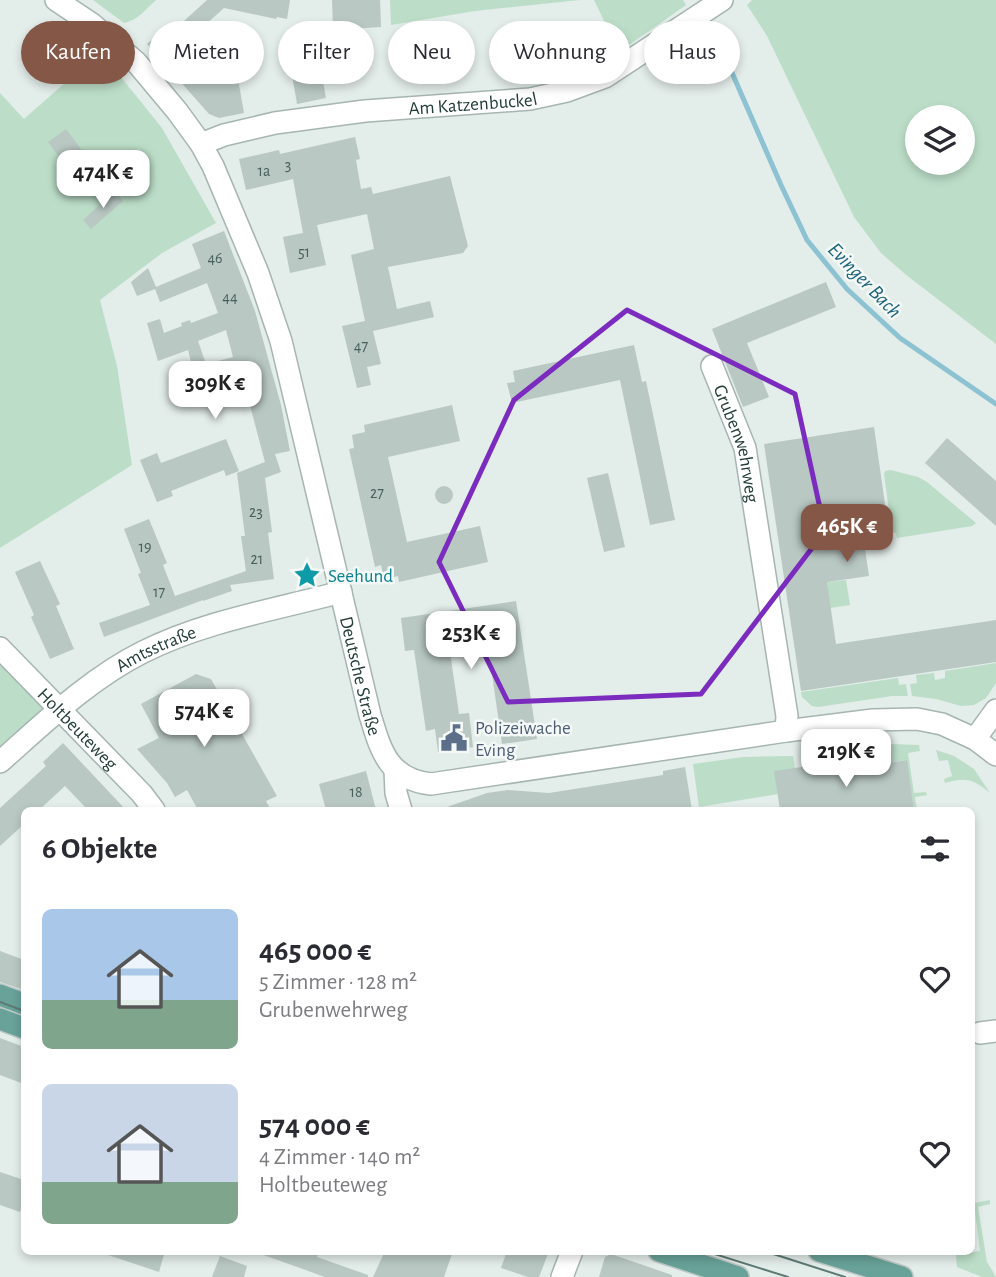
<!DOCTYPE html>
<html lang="de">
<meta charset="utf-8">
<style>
body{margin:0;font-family:"Alegreya Sans",sans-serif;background:#f2f2f3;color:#2b2b33;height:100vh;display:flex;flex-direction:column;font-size:26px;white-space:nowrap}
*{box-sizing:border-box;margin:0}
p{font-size:23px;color:#7c7c81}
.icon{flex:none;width:38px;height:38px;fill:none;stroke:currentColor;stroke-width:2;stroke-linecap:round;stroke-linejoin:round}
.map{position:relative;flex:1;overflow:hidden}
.details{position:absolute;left:21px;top:807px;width:954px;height:448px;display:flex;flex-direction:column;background:#fff;border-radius:10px;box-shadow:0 4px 10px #0003}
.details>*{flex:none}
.guide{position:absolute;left:21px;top:21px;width:956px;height:63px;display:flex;gap:14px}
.tools{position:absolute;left:905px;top:105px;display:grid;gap:14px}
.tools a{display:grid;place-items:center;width:70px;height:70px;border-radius:50%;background:#fff;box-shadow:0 4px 10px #0003;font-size:35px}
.price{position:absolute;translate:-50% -60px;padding:0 16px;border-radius:14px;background:#fff;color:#222;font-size:23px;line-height:46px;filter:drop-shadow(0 2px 4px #0008)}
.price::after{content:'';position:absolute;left:50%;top:42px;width:21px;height:16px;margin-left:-10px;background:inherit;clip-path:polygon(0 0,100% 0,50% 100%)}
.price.active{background:#845746;color:#fff}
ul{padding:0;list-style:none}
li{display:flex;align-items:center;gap:21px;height:175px;padding:0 21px}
li span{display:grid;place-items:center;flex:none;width:196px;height:140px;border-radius:10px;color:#555}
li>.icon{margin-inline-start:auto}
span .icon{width:84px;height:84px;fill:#fffc;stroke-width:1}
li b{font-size:30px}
h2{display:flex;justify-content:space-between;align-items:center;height:84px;padding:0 21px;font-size:30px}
.tag{padding:0 24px;border-radius:32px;background:#fff;box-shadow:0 4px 10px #0003;font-size:24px;line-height:63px}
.tag.active{background:#845746;color:#fff}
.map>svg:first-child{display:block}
.green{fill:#bcdec8;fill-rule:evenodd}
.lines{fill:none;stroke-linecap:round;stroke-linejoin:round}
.stream{stroke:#8cc2d1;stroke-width:5}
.building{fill:#b9c8c3;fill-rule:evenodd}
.minor-casing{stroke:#a6b5b1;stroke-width:24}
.tertiary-casing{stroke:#a6b5b1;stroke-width:24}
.primary-casing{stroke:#c1c9c8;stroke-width:24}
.minor{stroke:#fff;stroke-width:21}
.tertiary{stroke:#fff;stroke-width:21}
.primary{stroke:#68a298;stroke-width:21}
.tram{stroke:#5d7a74;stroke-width:2}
.marked{fill:none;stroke:#7b2cbf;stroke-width:5;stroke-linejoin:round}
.labels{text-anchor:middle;stroke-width:5;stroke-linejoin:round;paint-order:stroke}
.number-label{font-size:16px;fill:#48605c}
.street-label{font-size:19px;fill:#233e39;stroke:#f4f9f7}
.culture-label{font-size:19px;fill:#0d838f;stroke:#f4f9f7;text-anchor:start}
.service-label{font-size:19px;fill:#4e5e75;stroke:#f4f9f7;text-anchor:start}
.water-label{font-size:21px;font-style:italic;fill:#1d647b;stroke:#f4f9f7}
</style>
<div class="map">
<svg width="996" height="1277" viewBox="0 0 996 1277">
<rect width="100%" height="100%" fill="#e3ede9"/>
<g class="green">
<path d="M93,0H156C146,9 137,21 124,23Z"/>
<path d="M390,0H580L475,11L391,25Z"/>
<path d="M594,0H683L686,5L619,52Z"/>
<path d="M752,0H996V344L905,274L881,253L854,217L767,36L747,5ZM917,117H962V163H917Z"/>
<path d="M99,50L162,128L216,223L162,253L100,300L117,366L132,465L0,548V93L24,119L83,67Z"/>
<path d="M891,470L918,477L927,482L976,523L972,526L897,538L896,533L892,532L884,474L885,471Z"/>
<path d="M846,580L850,605L830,608L827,582Z"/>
<path d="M0,648L59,710L0,762Z"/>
<path d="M996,663V683L986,698L974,705L961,706L936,699L912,696L910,684L917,683L916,675L934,673L935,680L945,678V671Z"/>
<path d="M898,678L899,685L906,684L908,696H892L818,707L812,706L802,697L801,692Z"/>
<path d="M890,744L919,745L920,751L908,753L914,793L926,792L927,795L915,797L917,810H914L906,760L817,774L815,765L806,767L804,755Z"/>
<path d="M936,750L954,756L974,769L990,793C973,779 966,777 945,783L944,779L952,776L948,760L939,761Z"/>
<path d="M793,756L795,768L778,794L699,807L693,764L743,757Z"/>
<path d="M990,1200V1204L978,1207L987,1262L996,1277H982L957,1267L956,1255L980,1251L974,1203Z"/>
</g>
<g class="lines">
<path class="stream" d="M726,59L781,185L807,240L847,289L900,338L996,404"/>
</g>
<g class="building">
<path d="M207,0H290L287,19L277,17L276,19L224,8L185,43L222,82L238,79L244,113L219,118L209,114L147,44L169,24L174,30Z"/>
<path d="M332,0H380L381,27L333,30Z"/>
<path d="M445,27L451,60L410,67L404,34Z"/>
<path d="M561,31L567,63L528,71L521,39Z"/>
<path d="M320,64L326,98L297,104L291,69Z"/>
<path d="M66,129L98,172L80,185L48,142Z"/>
<path d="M355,137L360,159L356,160L361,189L371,187L373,194L450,176L468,246L463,253L388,267L397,309L430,301L434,317L373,331L381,364L367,367L371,385L357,388L342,326L365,321L351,255L374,249L367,214L317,225L326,265L290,273L283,237L303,233L293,179L246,190L239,159L279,150L280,154Z"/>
<path d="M115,191L123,201L91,229L83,220Z"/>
<path d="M224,231L255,311L281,405L290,451L275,454L281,472L265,478L272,532L268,533L274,579L230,585L232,591L203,601V600L104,637L99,623L150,605L138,574L141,573L124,529L149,519L167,563L163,565L175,596L246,571L241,536H245L237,473L265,462L249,402L245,403L236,370L196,381L188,350L158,361L147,323L160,319L164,333L182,326L181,323L190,320L191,323L218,313L207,283L160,302L155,289L137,296L131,282L148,268L156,287L201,268L192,244ZM226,330L233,357L206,364L198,341Z"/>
<path d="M826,282L836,307L747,343L769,397L743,407L712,329Z"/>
<path d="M634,345L642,382L646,381L675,520L650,525L620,380L512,403L507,383L515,382L513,371Z"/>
<path d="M452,405L460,441L388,457L407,542L480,526L488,562L399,582L398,576L384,579L381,565L375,567L349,449L354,448L352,435L365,432L364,425Z"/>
<path d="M874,427L889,532L863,536L869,576L827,582L836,644L996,620V662L801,691L764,444Z"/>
<path d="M947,438L996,481V526L925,463Z"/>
<path d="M226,439L239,471L226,476L224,470L196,481L171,491L173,496L157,502L140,460L157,453L161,463Z"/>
<path d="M608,473L625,547L604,552L587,478Z"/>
<circle cx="444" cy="495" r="9"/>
<path d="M40,561L60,604L56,606L74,649L50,659L31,617L34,615L15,572Z"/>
<path d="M516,601L537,739L502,744L487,639L449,645L459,714L469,713L473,747L438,752L435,729L426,731L414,650L405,651L401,618Z"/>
<path d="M196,674L211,679L277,796L266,801L271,810H198L187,790L175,797L167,783L137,749L159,738L141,704Z"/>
<path d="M63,743L126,810H88L65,786L39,810H24V824L0,846V808L46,766L43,762Z"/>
<path d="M907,760L914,810H780L774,771L815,765L817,774Z"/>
<path d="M685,767L692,810H445L444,808L487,793L508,790L549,793L663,775V771Z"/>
<path d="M366,771L376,810H326L319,784Z"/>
<path d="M0,951L24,960V990L0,982Z"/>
<path d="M0,1038L24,1047V1084L0,1075Z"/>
<path d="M0,1172L24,1180V1199L20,1212L0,1205Z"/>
<path d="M106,1251H165L159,1272L105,1254Z"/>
<path d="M258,1251H319L317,1257L368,1275V1277H325L258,1253Z"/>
<path d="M385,1251H453L444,1277H373Z"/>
<path d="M507,1251H549L539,1277H528L501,1268Z"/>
<path d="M611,1254L672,1275V1277H599L605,1257Z"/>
<path d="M220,1256L247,1266L244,1277H212Z"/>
</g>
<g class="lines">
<defs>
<g id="minor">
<path id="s1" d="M201,144L224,135L275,123L365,111L530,99L567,91L605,77L722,0"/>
<path id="s2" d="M712,366L745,448L787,716L786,731"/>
<path id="s3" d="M0,648L142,794L154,810"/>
<path d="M975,739L996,710"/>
<path id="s4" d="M0,762C44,723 89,679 143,652C205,621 274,610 341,592"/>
<path d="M395,770L396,793L401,810"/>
<path d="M980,1033L996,1031"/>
</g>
<g id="tertiary">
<path id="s5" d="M56,0L92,24L136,62L177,111L201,144L213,166L258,273L281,341L370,715C381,751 388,779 431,784L786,731L873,720L917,719L942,724L975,739L996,755"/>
<path d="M562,1277L572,1251"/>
</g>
<g id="primary">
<path d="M0,995L24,1004"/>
<path d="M0,1019L24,1028"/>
<path d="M659,1251L738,1277"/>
<path d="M819,1251L902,1277"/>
</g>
</defs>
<use href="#minor" class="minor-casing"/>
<use href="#tertiary" class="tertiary-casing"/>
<use href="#primary" class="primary-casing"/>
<use href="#minor" class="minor"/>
<use href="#tertiary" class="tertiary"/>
<use href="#primary" class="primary"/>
<g class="tram">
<path d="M0,1002L24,1011"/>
<path d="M705,1251L788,1277"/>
<path d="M764,1251L845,1277"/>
</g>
</g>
<path class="marked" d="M627,310L795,394L825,531L701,694L508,702L439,562L514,400Z"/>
<defs>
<symbol id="sight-bare" viewBox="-9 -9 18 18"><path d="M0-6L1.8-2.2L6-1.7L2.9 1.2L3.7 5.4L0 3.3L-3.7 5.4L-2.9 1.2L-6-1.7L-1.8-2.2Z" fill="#0f9aa8" stroke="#f4f9f7" stroke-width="2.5" paint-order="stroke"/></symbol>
<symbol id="civic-bare" viewBox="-9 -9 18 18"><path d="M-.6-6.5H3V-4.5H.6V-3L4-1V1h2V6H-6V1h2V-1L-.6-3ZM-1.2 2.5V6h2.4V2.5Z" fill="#5c6f8a" stroke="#f4f9f7" stroke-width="2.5" paint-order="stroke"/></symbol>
</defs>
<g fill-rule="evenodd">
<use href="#sight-bare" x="288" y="556" width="38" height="38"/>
<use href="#civic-bare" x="435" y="719" width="38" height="38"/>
</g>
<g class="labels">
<g class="number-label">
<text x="288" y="170">3</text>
<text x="264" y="176">1a</text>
<text x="304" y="257">51</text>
<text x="215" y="263">46</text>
<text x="230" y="302">44</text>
<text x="361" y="351">47</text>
<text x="377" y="498">27</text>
<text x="256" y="517">23</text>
<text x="145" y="552">19</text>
<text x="257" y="564">21</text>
<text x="159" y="597">17</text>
<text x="356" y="797">18</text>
</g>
<g class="street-label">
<text dy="7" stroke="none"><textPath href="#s1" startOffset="276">Am Katzenbuckel</textPath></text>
<text dy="7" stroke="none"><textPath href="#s2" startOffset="82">Grubenwehrweg</textPath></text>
<text dy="7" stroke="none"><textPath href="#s4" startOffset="194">Amtsstraße</textPath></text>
<text dy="7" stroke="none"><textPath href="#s5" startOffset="763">Deutsche Straße</textPath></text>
<text dy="7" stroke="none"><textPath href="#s3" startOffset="112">Holtbeuteweg</textPath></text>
</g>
<g class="culture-label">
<text x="328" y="582">Seehund</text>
</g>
<g class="service-label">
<text x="475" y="734">Polizeiwache<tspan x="475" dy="22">Eving</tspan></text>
</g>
<g class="water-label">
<text transform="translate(865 280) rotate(46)" y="7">Evinger Bach</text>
</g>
</g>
</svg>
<div class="tools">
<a><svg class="icon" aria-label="layers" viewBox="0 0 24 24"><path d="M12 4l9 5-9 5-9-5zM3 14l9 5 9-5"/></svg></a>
</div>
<b class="price" style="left:103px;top:210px">474K €</b>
<b class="price" style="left:215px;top:421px">309K €</b>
<b class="price active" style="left:847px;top:564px">465K €</b>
<b class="price" style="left:471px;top:671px">253K €</b>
<b class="price" style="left:204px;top:749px">574K €</b>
<b class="price" style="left:846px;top:789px">219K €</b>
<div class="guide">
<a class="tag active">Kaufen</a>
<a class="tag">Mieten</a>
<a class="tag">Filter</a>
<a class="tag">Neu</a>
<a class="tag">Wohnung</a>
<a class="tag">Haus</a>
</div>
<section class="details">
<h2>6 Objekte<svg class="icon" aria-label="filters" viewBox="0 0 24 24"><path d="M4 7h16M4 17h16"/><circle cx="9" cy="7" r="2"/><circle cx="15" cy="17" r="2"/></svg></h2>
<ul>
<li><span style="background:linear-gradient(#a9c7e8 65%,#7fa58c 0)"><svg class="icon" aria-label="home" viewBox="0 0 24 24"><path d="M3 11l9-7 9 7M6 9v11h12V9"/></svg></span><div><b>465 000 €</b><p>5 Zimmer · 128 m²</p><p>Grubenwehrweg</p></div><svg class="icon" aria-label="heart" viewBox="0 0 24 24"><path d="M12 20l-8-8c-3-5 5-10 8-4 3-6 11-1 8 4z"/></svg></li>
<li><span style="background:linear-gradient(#c9d6e8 70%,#7fa58c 0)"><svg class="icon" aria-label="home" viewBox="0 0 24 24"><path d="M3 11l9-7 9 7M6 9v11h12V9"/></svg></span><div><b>574 000 €</b><p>4 Zimmer · 140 m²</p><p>Holtbeuteweg</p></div><svg class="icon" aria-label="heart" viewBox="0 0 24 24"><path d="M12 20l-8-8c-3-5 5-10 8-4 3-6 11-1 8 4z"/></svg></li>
</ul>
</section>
</div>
